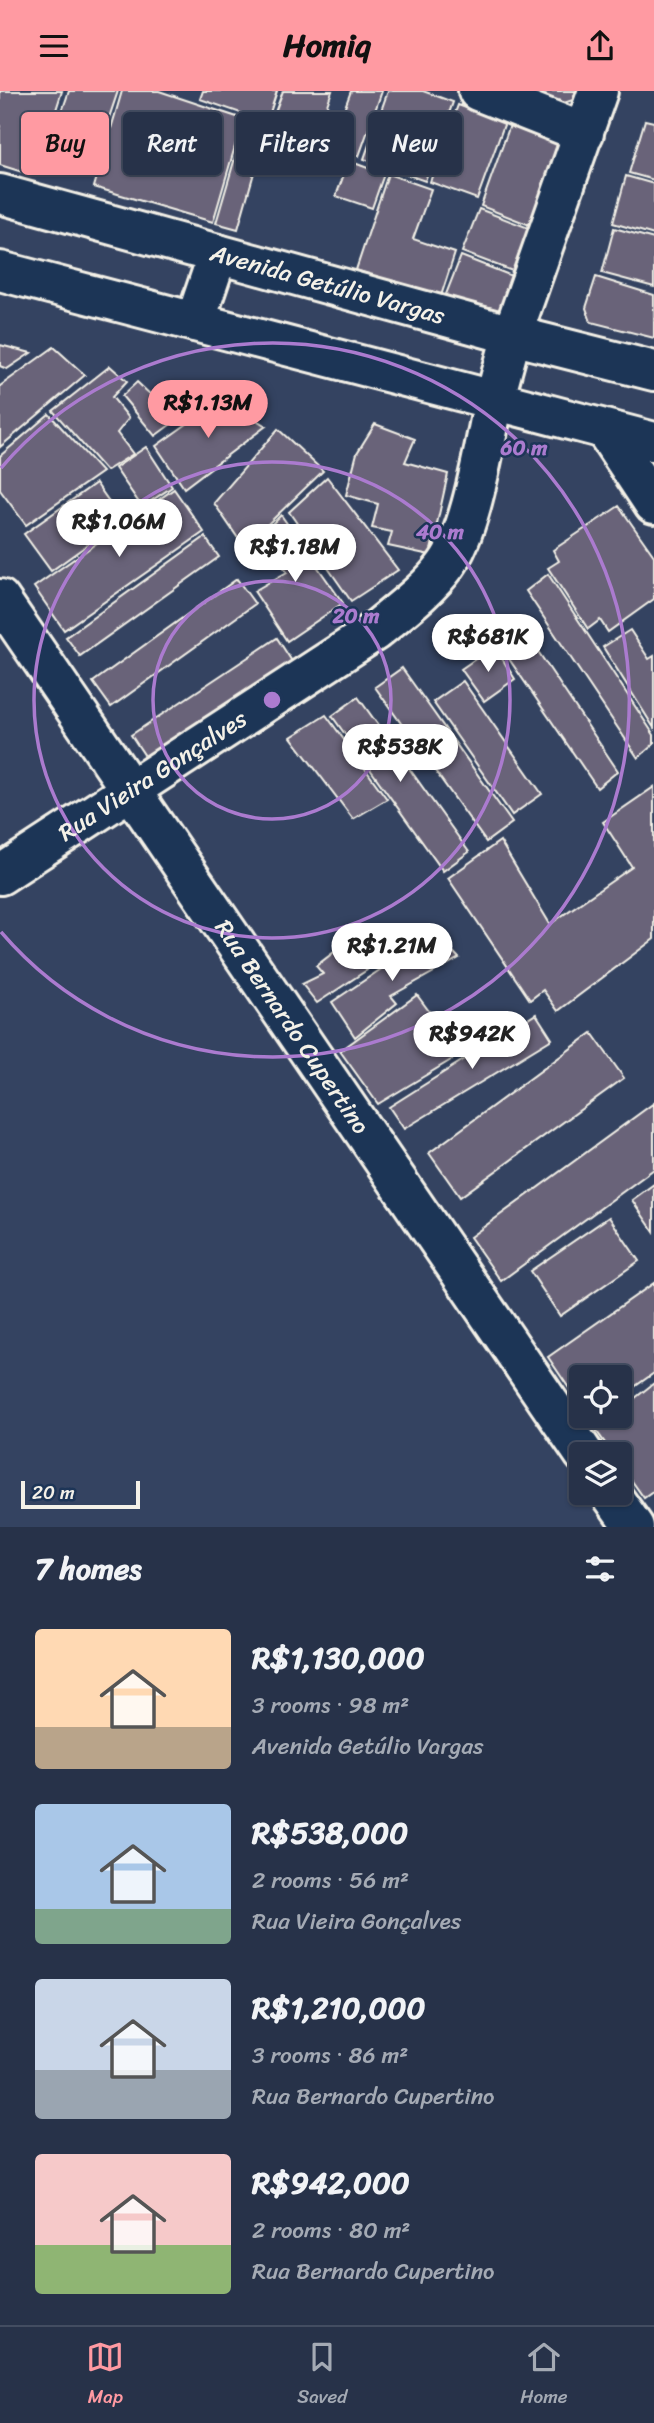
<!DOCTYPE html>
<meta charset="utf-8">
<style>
body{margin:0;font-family:Sriracha,sans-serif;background:#333e53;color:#f1f3f6;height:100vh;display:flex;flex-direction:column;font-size:26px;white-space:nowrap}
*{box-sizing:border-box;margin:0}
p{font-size:23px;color:#a4aab4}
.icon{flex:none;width:38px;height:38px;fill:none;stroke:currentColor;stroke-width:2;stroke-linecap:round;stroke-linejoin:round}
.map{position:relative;height:1436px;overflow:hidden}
.details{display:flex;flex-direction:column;background:#273249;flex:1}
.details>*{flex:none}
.top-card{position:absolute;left:21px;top:21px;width:612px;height:63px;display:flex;gap:14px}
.fabs{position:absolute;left:569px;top:1274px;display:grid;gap:14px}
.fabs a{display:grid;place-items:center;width:63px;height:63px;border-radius:7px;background:#273249;box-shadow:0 2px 5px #0004,0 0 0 2px #434d61;font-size:35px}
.scale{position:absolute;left:21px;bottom:18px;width:119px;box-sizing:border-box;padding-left:7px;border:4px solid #f4f1e8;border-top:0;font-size:19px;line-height:24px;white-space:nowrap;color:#f4f1e8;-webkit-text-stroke:5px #1d3557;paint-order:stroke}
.price{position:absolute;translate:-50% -60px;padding:0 16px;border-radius:24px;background:#fff;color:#222;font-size:23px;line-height:46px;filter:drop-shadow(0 2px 4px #0008)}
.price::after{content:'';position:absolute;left:50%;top:42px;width:21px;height:16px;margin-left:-10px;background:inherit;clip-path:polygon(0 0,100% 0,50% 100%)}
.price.active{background:#ff9aa2;color:#111}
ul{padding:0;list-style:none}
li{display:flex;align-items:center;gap:21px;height:175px;padding:0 35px}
li span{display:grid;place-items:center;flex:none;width:196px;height:140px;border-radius:7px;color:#555}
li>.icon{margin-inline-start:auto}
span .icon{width:84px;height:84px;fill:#fffc;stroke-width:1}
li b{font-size:30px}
h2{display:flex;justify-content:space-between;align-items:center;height:84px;padding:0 35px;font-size:30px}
.chip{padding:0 24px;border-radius:7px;background:#273249;box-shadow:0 2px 5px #0004,0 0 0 2px #434d61;font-size:24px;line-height:63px}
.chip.active{background:#ff9aa2;color:#111}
header{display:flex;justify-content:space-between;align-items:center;height:91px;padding:0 35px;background:#ff9aa2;color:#111;font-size:32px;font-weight:700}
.tab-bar{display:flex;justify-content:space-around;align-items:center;height:98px;border-top:2px solid #434d61;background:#273249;font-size:19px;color:#a4aab4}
.tab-bar a{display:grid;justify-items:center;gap:4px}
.tab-bar .active{color:#ff9aa2}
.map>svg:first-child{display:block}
.building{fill:#696479;stroke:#f4f1e8;stroke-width:2}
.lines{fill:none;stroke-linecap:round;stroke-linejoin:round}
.minor-casing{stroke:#f4f1e8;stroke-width:44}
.tertiary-casing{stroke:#f4f1e8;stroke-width:44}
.minor{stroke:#1d3557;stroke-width:38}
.tertiary{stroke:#1d3557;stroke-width:38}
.ring{fill:none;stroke:#ab7bcf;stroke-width:3.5}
.labels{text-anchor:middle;stroke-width:5;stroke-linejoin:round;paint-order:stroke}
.street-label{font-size:24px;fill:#f4f1e8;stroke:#1d3557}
.centre{fill:#ab7bcf;stroke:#1d3557;stroke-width:3.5}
.ring-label{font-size:21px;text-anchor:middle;font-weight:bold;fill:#ab7bcf;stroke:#1d3557;stroke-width:5;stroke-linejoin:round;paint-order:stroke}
</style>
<header><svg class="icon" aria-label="menu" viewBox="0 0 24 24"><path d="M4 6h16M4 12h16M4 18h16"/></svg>Homiq<svg class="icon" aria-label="share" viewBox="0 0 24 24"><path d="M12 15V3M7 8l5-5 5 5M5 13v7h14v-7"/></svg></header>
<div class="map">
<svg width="654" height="1436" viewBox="0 0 654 1436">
<rect width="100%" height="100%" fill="#344361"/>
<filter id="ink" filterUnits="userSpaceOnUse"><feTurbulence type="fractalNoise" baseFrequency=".0143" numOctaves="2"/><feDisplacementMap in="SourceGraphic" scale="14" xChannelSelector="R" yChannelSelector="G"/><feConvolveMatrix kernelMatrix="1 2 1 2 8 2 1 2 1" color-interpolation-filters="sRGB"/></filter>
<g filter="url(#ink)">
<g class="building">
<path d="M0,0H62L35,85L0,74Z"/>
<path d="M69,0H118L92,77L48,62Z"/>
<path d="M122,0H159L243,28L213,131L94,96Z"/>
<path d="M203,0H277L267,31L200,8Z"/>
<path d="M283,0H332L315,48L271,32Z"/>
<path d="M351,0H382L359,65L331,54Z"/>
<path d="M388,0H423L453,11L425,90L364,68Z"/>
<path d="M540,0H580L573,9L558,14L536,10Z"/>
<path d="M458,14L505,31L477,108L430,91Z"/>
<path d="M246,29L267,36L238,138L216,132Z"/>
<path d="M645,29L654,31V89L629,82Z"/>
<path d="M510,34L570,56L540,138L481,115Z"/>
<path d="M349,70L384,83L372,117L336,105Z"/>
<path d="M388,83L431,98L413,148L455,162L440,208L356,179Z"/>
<path d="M626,85L654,93V144L613,132Z"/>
<path d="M479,118L539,141L523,184L462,161Z"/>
<path d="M614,137L654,148V196L602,182Z"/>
<path d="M461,165L522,189L504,232L443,211Z"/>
<path d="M596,186L654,204V247L591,231L586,217Z"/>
<path d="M0,254L31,262L7,278L0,275Z"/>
<path d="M54,256L85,284L0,356V295Z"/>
<path d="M110,275L127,290L112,306L129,327L117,342L133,363L106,380L53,320Z"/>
<path d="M137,291L154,307L169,293L193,317L155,345L122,305Z"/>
<path d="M222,308L245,313L242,320L266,335L184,397L156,355Z"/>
<path d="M49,323L102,381L26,434L0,399V365Z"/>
<path d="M375,333L415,348L405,371L448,383L430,464L388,455L392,441L372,437L378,413L346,404L357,362Z"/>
<path d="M278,338L323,380L244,456L214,412Z"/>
<path d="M146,356L172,396L142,416L115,377Z"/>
<path d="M327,386L398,479L351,510L289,421Z"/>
<path d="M96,392L122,429L51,480L24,443Z"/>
<path d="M174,398L204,441L64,539L34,496Z"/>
<path d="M619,415L654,465V508L608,541L600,529L588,538L548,477L559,470L553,459Z"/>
<path d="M281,424L343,512L287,550L254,500L287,481L261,444Z"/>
<path d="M205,446L219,466L80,565L66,546Z"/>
<path d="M548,483L654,644V653L638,667L526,500Z"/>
<path d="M237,488L255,513L111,616L93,591Z"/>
<path d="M515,526L618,680L597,697L492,543Z"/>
<path d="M630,539L649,568L654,565V637L603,556Z"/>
<path d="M277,547L295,575L149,671L131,644Z"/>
<path d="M494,555L515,588L484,610L461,578Z"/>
<path d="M402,577L512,732L486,751L375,596Z"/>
<path d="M463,590L542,703L512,724L433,611Z"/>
<path d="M358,606L469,761L443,780L332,625Z"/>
<path d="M326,624L387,708L353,728L291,646Z"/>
<path d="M654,696V848L558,920L543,899L530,909L448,787L500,750L550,833L632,776L603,731Z"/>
<path d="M435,842L459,867L391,905L397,912L355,946L332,911Z"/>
<path d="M346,852L367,879L317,912L302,893L323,883L316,875Z"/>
<path d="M417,904L461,963L378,1013L340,960Z"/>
<path d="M536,923L552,948L404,1038L389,1016Z"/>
<path d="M592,942L624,987L460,1106L429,1062Z"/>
<path d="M654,1012V1078L501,1190L470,1146Z"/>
<path d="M654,1093V1141L632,1109Z"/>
<path d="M609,1126L639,1170L560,1225L530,1180Z"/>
<path d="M654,1192V1282L620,1306V1286H581V1315L548,1266Z"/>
<path d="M654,1292V1400L644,1407L620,1373V1363H613L595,1338L612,1325H620V1319Z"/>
</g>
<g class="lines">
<defs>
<g id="minor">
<path d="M478,0L584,42"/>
<path d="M605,339L654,413"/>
<path id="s1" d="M0,508L584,1363"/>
<path id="s2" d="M0,784L375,540C399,520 428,499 446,474C472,439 484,354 494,310"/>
<path d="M610,1402L634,1436"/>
</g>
<g id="tertiary">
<path id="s3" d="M0,103L512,244L654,280"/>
<path d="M0,180L654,351"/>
<path d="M195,231L218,163"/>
<path d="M494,310L512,244L598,0"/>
</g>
</defs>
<use href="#minor" class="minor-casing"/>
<use href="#tertiary" class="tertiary-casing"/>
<use href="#minor" class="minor"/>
<use href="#tertiary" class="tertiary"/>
</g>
</g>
<g class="ring">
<circle cx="272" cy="609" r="119"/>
<circle cx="272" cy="609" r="238"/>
<path d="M1 377A357 357 0 1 1 1 841"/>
</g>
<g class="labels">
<g class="street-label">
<text dy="8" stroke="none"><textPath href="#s3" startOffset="340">Avenida Getúlio Vargas</textPath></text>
<text dy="8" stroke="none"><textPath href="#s2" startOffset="182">Rua Vieira Gonçalves</textPath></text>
<text dy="8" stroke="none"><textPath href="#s1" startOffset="518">Rua Bernardo Cupertino</textPath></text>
</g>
</g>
<circle cx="272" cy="609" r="10" class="centre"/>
<g class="ring-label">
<text x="524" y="364">60 m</text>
<text x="440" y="448">40 m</text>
<text x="356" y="532">20 m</text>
</g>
</svg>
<div class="fabs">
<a><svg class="icon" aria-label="locate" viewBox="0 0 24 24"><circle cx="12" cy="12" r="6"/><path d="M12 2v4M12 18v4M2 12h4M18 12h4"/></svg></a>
<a><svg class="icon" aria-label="layers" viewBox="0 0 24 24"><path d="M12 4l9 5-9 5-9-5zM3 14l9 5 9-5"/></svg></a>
</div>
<div class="scale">20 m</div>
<b class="price active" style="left:208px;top:349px">R$1.13M</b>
<b class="price" style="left:119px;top:468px">R$1.06M</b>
<b class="price" style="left:295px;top:493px">R$1.18M</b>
<b class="price" style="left:488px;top:583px">R$681K</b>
<b class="price" style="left:400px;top:693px">R$538K</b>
<b class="price" style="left:392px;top:892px">R$1.21M</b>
<b class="price" style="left:472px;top:980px">R$942K</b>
<div class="top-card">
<a class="chip active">Buy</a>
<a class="chip">Rent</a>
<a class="chip">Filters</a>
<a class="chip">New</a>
</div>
</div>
<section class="details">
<h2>7 homes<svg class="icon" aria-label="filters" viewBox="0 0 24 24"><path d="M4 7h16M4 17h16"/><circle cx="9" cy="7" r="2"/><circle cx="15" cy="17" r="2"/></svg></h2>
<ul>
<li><span style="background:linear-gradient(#ffd9b3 70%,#b9a48a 0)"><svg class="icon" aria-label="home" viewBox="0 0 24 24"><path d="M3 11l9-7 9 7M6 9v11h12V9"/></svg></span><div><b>R$1,130,000</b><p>3 rooms · 98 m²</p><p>Avenida Getúlio Vargas</p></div></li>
<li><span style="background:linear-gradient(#a9c7e8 75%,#7fa58c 0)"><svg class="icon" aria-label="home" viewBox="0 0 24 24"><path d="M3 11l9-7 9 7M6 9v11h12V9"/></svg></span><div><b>R$538,000</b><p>2 rooms · 56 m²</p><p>Rua Vieira Gonçalves</p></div></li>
<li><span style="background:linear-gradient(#c9d6e8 65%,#9aa5b1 0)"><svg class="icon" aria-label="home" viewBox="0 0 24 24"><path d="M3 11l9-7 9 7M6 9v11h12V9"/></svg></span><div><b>R$1,210,000</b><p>3 rooms · 86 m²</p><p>Rua Bernardo Cupertino</p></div></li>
<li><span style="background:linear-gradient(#f6c9c9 65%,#8fb573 0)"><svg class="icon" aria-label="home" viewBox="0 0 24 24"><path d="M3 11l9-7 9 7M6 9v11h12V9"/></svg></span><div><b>R$942,000</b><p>2 rooms · 80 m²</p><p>Rua Bernardo Cupertino</p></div></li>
</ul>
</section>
<nav class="tab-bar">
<a class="active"><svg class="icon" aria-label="map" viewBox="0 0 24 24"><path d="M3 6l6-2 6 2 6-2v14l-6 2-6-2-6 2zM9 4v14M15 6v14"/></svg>Map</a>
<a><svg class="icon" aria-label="saved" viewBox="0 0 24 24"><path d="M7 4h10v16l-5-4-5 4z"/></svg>Saved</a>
<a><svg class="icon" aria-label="home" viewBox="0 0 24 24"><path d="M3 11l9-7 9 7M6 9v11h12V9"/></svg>Home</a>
</nav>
